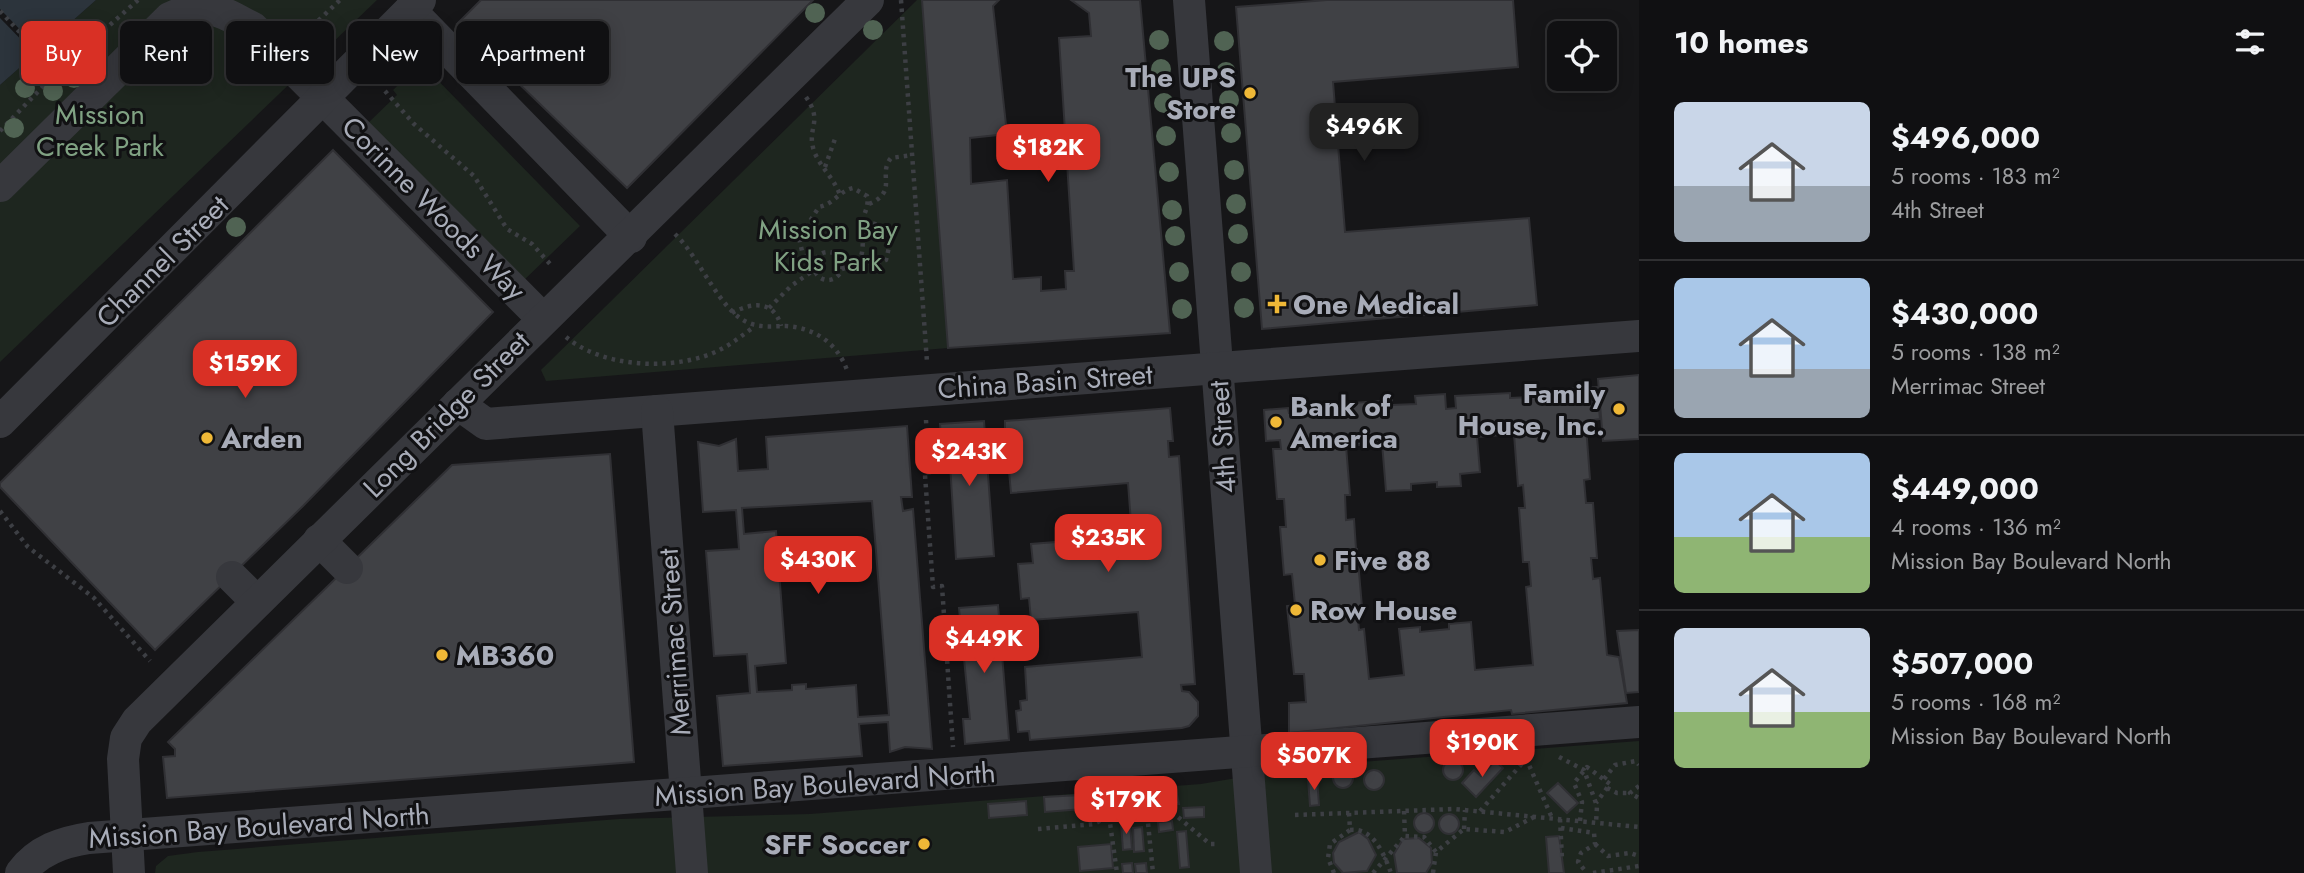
<!DOCTYPE html>
<meta charset="utf-8">
<style>
body{margin:0;font-family:Jost,sans-serif;background:#1e1e20;color:#f1f3f6;height:100vh;display:flex;flex-direction:column;font-size:26px;white-space:nowrap}
*{box-sizing:border-box;margin:0}
p{font-size:23px;color:#9c9d9f}
.icon{flex:none;width:38px;height:38px;fill:none;stroke:currentColor;stroke-width:2;stroke-linecap:round;stroke-linejoin:round}
.map{position:relative;flex:1;overflow:hidden}
.drawer{display:flex;flex-direction:column;background:#101012;width:665px}
.drawer>*{flex:none}
.top-card{position:absolute;left:21px;top:21px;width:665px;height:63px;display:flex;gap:14px}
.controls{position:absolute;left:1547px;top:21px;display:grid;gap:14px}
.controls a{display:grid;place-items:center;width:70px;height:70px;border-radius:10px;background:#101012;box-shadow:0 4px 18px #0003,0 0 0 2px #303032;font-size:35px}
.price{position:absolute;translate:-50% -60px;padding:0 16px;border-radius:14px;background:#d93025;color:#fff;font-size:23px;line-height:46px;filter:drop-shadow(0 2px 4px #0008)}
.price::after{content:'';position:absolute;left:50%;top:42px;width:21px;height:16px;margin-left:-10px;background:inherit;clip-path:polygon(0 0,100% 0,50% 100%)}
.price.on{background:#222;color:#fff}
ul{padding:0;list-style:none}
li{display:flex;align-items:center;gap:21px;height:175px;padding:0 35px}
li+li{border-top:2px solid #303032}
li span{display:grid;place-items:center;flex:none;width:196px;height:140px;border-radius:10px;color:#555}
li>.icon{margin-inline-start:auto}
span .icon{width:84px;height:84px;fill:#fffc;stroke-width:1}
li b{font-size:30px}
h2{display:flex;justify-content:space-between;align-items:center;height:84px;padding:0 35px;font-size:30px}
.pill{padding:0 24px;border-radius:10px;background:#101012;box-shadow:0 4px 18px #0003,0 0 0 2px #303032;font-size:24px;line-height:63px}
.pill.on{background:#d93025;color:#fff}
main{display:flex;flex:1;min-height:0}
.map>svg:first-child{display:block}
.green{fill:#1e261f}
.water{fill:#2c343c}
.pier{fill:#161618}
.building{fill:#404145;stroke:#303034;stroke-width:2;fill-rule:evenodd}
.lines{fill:none;stroke-linecap:round;stroke-linejoin:round}
.path{stroke:#3d3f44;stroke-width:4.5;stroke-dasharray:3.5 5;stroke-linecap:butt}
.minor{stroke:#37383d;stroke-width:32}
.tree{fill:#506353}
.poi-dot{fill:#efb837;stroke:#111113;stroke-width:2.5}
.labels{text-anchor:middle;stroke-width:6;stroke-linejoin:round;paint-order:stroke}
.poi-label{font-size:28px;font-weight:bold;fill:#a8acb8;stroke:#111113;text-anchor:start}
.park-label{font-size:28px;fill:#80a283;stroke:#111113}
.street-label{font-size:28px;fill:#a8acb8;stroke:#111113}
</style>
<main>
<div class="map">
<svg width="1639" height="873" viewBox="0 0 1639 873">
<rect width="100%" height="100%" fill="#161618"/>
<g class="green">
<path d="M96,0H377L0,362V85Z"/>
<path d="M917,0H922L948,348L546,381L541,370Z"/>
<path d="M421,63L580,226L521,283L367,124L397,95L393,90Z"/>
<path d="M1639,741V873H155L156,866L168,856L198,852L619,819L810,814L1201,784L1308,766Z"/>
</g>
<path class="water" d="M0,0H96L0,85Z"/>
<path class="pier" d="M0,9L43,53L38,57L0,18Z"/>
<g class="building">
<path d="M481,0H813L627,188L457,24Z"/>
<path d="M922,0H999L993,6L1007,134L970,138L971,184L1007,180L1013,279L1041,277V291L1066,289L1065,271H1074L1059,38L1091,36L1089,13L1071,0H1140L1170,333L948,348Z"/>
<path d="M1327,0H1513L1518,67L1333,82L1345,232L1529,218L1537,305L1262,329L1236,7Z"/>
<path d="M333,150L493,312L303,506L155,650L0,487V483Z"/>
<path d="M1639,375V439L1603,441L1598,379Z"/>
<path d="M1597,387L1600,419L1593,420L1594,425L1586,426L1590,479L1584,480L1586,503H1593L1597,558H1591L1593,579L1600,578L1607,655L1619,657L1627,703L1512,714L1511,710L1289,733V703L1306,702L1304,674H1294L1287,606L1295,605L1292,574L1284,575L1280,527H1286L1284,499H1277L1273,449H1281L1280,440L1266,441L1264,410L1288,408L1289,413L1314,412V406L1392,400V405L1416,404L1415,396L1445,394L1446,409L1456,408L1455,396L1510,393V398L1533,397V391ZM1514,434L1518,486L1523,485L1525,508H1519L1523,562H1529L1531,586L1526,587L1533,665L1475,670L1471,622L1449,624V629L1420,632V627L1399,629L1404,675L1369,679L1364,629L1359,630L1357,607H1362L1357,549L1346,550L1356,549L1354,519L1346,520L1345,495H1350L1346,446L1382,443L1386,491L1411,490V484L1437,482V487L1461,486L1460,474L1480,472L1477,437Z"/>
<path d="M1170,408L1173,441H1168L1169,457L1179,456L1195,684L1181,685L1182,691L1189,692L1198,702V716L1189,726L1182,728L1030,740L1029,731L1018,732L1016,711L1021,710L1020,701L1027,700L1025,667L1142,657L1138,612L1031,620L1029,598L1021,599L1018,564L1033,563L1031,544L1132,536L1128,483L1011,493L1008,460H1001L1000,452H997L995,429H1005V421Z"/>
<path d="M984,421L994,556L956,559L949,448L942,449L940,424Z"/>
<path d="M907,426L912,497H901L903,511L913,509L932,749L905,747L890,752L888,722L859,724L862,756L723,766L717,696L750,693L747,654L714,656L706,551L739,549L736,510L703,512L698,442L719,446L736,439L738,471L768,469L766,437ZM872,501L889,715L858,717L856,685L806,689V684L792,685V690L757,692L755,666L786,663L776,531L744,534L742,508Z"/>
<path d="M610,454L634,762L167,798L163,757L175,756V749L168,742L452,465Z"/>
<path d="M998,605L1009,740L965,744L963,719H970L959,608Z"/>
<path d="M1639,630V692L1626,693L1617,631Z"/>
<circle cx="1453" cy="770" r="10"/>
<path d="M1495,761L1503,768L1476,797L1462,783L1474,770L1481,776Z"/>
<circle cx="1343" cy="778" r="10"/>
<circle cx="1374" cy="780" r="10"/>
<path d="M1317,778L1319,805L1310,806L1308,779Z"/>
<path d="M1558,783L1578,803L1567,813L1547,793Z"/>
<path d="M1148,790H1176L1179,804L1148,805Z"/>
<path d="M1081,795L1083,809L1045,812L1044,797Z"/>
<path d="M1113,797L1114,808L1088,810L1087,799Z"/>
<path d="M1026,801L1027,815L989,818L988,804Z"/>
<path d="M1204,807V817L1184,818L1183,808Z"/>
<circle cx="1424" cy="823" r="10"/>
<circle cx="1449" cy="824" r="10"/>
<path d="M1172,821L1173,830L1159,832L1158,822Z"/>
<path d="M1121,823H1130L1132,849L1123,850Z"/>
<path d="M1142,827L1144,851L1134,852L1133,828Z"/>
<path d="M1186,831L1189,867L1180,868L1177,832Z"/>
<path d="M1359,832L1368,839L1376,855L1367,871L1343,873L1334,863L1333,853L1339,842Z"/>
<path d="M1559,836L1564,873H1549L1546,837Z"/>
<path d="M1419,838L1431,848L1432,863L1426,873H1397L1394,854L1403,839Z"/>
<path d="M1111,844L1113,868L1080,871L1078,847Z"/>
<path d="M1132,863L1133,873H1123L1122,864Z"/>
<path d="M1146,863L1147,873H1136L1135,864Z"/>
</g>
<g class="lines">
<g class="path">
<path d="M901,0L927,362"/>
<path d="M0,11L57,72"/>
<path d="M300,38L340,0"/>
<path d="M385,91L414,124L474,176L507,229L532,244L551,265"/>
<path d="M806,97C824,123 806,127 814,151C820,167 834,178 840,195"/>
<path d="M0,131L57,72L138,0"/>
<path d="M825,167L836,136"/>
<path d="M869,204C899,191 877,175 891,158L912,155"/>
<path d="M675,234C701,259 720,312 749,323C761,328 774,326 786,326C815,328 837,343 847,370"/>
<circle cx="828" cy="266" r="14"/>
<path d="M815,261L802,251L799,238L819,207C834,204 839,191 853,188L867,196C870,209 860,217 862,230C863,250 866,263 842,269"/>
<path d="M860,261L879,263L886,260L890,243L879,225L863,221"/>
<path d="M769,308L791,286L814,270"/>
<path d="M732,313C752,302 774,300 781,326"/>
<path d="M566,337C601,366 662,370 705,356C724,350 739,338 755,326"/>
<path d="M926,420L929,475H925L933,587L942,586L953,747"/>
<path d="M0,511L28,547L94,598L150,661"/>
<path d="M1559,757L1584,770L1597,806L1596,823"/>
<path d="M1526,758L1552,818"/>
<path d="M1604,779L1615,765L1636,761L1639,765"/>
<path d="M1128,786L1148,823L1153,873"/>
<path d="M1639,786L1630,793L1639,798"/>
<path d="M1607,788L1617,793H1630"/>
<path d="M1404,811L1405,836L1424,837L1436,852L1464,829L1505,832L1534,817"/>
<path d="M1480,811L1526,759"/>
<path d="M1349,813L1350,830C1373,827 1384,854 1391,873"/>
<path d="M1295,815L1454,809L1639,827"/>
<path d="M1109,816L1117,873"/>
<path d="M1560,819L1562,859"/>
<path d="M1580,821L1582,802L1574,783L1587,767L1610,784L1596,803"/>
<path d="M1561,828L1594,833L1595,844L1581,853L1578,862L1587,873"/>
<path d="M1038,829L1094,824L1109,816L1172,812L1210,844H1215"/>
<path d="M1464,829L1465,810"/>
<path d="M1595,844L1608,856L1630,853L1639,856"/>
<path d="M1334,873L1328,858L1330,844L1350,830"/>
<path d="M1373,873L1405,836"/>
<path d="M1433,873L1436,852"/>
<path d="M1593,873L1639,866"/>
</g>
<g class="minor">
<path d="M1189,0L1256,873"/>
<path d="M410,10L631,237"/>
<path d="M0,186L170,18C207,0 218,10 253,28L543,319"/>
<path d="M458,404L486,424L1639,336"/>
<path d="M657,411L692,873"/>
<path d="M0,422L420,0"/>
<path d="M319,540L347,568"/>
<path d="M232,577L257,602"/>
<path d="M21,873C38,850 63,842 89,838L1639,722"/>
<path d="M129,873L123,759L126,738L137,721L868,0"/>
</g>
</g>
<g class="tree">
<circle cx="815" cy="13" r="10"/>
<circle cx="873" cy="30" r="10"/>
<circle cx="84" cy="35" r="10"/>
<circle cx="1159" cy="40" r="10"/>
<circle cx="1224" cy="41" r="10"/>
<circle cx="61" cy="57" r="10"/>
<circle cx="1161" cy="69" r="10"/>
<circle cx="1226" cy="72" r="10"/>
<circle cx="40" cy="75" r="10"/>
<circle cx="74" cy="78" r="10"/>
<circle cx="25" cy="88" r="10"/>
<circle cx="53" cy="91" r="10"/>
<circle cx="1229" cy="100" r="10"/>
<circle cx="1164" cy="103" r="10"/>
<circle cx="14" cy="128" r="10"/>
<circle cx="1231" cy="133" r="10"/>
<circle cx="1166" cy="136" r="10"/>
<circle cx="1234" cy="170" r="10"/>
<circle cx="1169" cy="172" r="10"/>
<circle cx="1236" cy="204" r="10"/>
<circle cx="1172" cy="210" r="10"/>
<circle cx="236" cy="227" r="10"/>
<circle cx="1238" cy="234" r="10"/>
<circle cx="1175" cy="236" r="10"/>
<circle cx="1179" cy="272" r="10"/>
<circle cx="1241" cy="272" r="10"/>
<circle cx="1244" cy="308" r="10"/>
<circle cx="1182" cy="309" r="10"/>
</g>
<g class="poi-dot">
<circle cx="1250" cy="93" r="7"/>
<path d="M1273.5 293.5h7v7h7v7h-7v7h-7v-7h-7v-7h7z"/>
<circle cx="1619" cy="409" r="7"/>
<circle cx="1276" cy="422" r="7"/>
<circle cx="207" cy="438" r="7"/>
<circle cx="1320" cy="560" r="7"/>
<circle cx="1296" cy="610" r="7"/>
<circle cx="442" cy="655" r="7"/>
<circle cx="924" cy="844" r="7"/>
</g>
<g class="labels">
<g class="poi-label">
<text x="1236" y="87" text-anchor="end">The UPS<tspan x="1236" dy="32">Store</tspan></text>
<text x="1293" y="314">One Medical</text>
<text x="1605" y="403" text-anchor="end">Family<tspan x="1605" dy="32">House, Inc.</tspan></text>
<text x="1290" y="416">Bank of<tspan x="1290" dy="32">America</tspan></text>
<text x="221" y="448">Arden</text>
<text x="1334" y="570">Five 88</text>
<text x="1310" y="620">Row House</text>
<text x="456" y="665">MB360</text>
<text x="910" y="854" text-anchor="end">SFF Soccer</text>
</g>
<g class="park-label">
<text x="100" y="124">Mission<tspan x="100" dy="32">Creek Park</tspan></text>
<text x="828" y="239">Mission Bay<tspan x="828" dy="32">Kids Park</tspan></text>
</g>
<g class="street-label">
<text transform="translate(434 208) rotate(45)" y="10">Corinne Woods Way</text>
<text transform="translate(162 261) rotate(-45)" y="10">Channel Street</text>
<text transform="translate(1045 381) rotate(-4)" y="10">China Basin Street</text>
<text transform="translate(446 414) rotate(-45)" y="10">Long Bridge Street</text>
<text transform="translate(1222 437) rotate(-94)" y="10">4th Street</text>
<text transform="translate(674 642) rotate(-94)" y="10">Merrimac Street</text>
<text transform="translate(825 784) rotate(-4)" y="10">Mission Bay Boulevard North</text>
<text transform="translate(259 826) rotate(-4)" y="10">Mission Bay Boulevard North</text>
</g>
</g>
</svg>
<div class="controls">
<a><svg class="icon" aria-label="locate" viewBox="0 0 24 24"><circle cx="12" cy="12" r="6"/><path d="M12 2v4M12 18v4M2 12h4M18 12h4"/></svg></a>
</div>
<b class="price on" style="left:1364px;top:163px">$496K</b>
<b class="price" style="left:1048px;top:184px">$182K</b>
<b class="price" style="left:245px;top:400px">$159K</b>
<b class="price" style="left:969px;top:488px">$243K</b>
<b class="price" style="left:1108px;top:574px">$235K</b>
<b class="price" style="left:818px;top:596px">$430K</b>
<b class="price" style="left:984px;top:675px">$449K</b>
<b class="price" style="left:1482px;top:779px">$190K</b>
<b class="price" style="left:1314px;top:792px">$507K</b>
<b class="price" style="left:1126px;top:836px">$179K</b>
<div class="top-card">
<a class="pill on">Buy</a>
<a class="pill">Rent</a>
<a class="pill">Filters</a>
<a class="pill">New</a>
<a class="pill">Apartment</a>
</div>
</div>
<section class="drawer">
<h2>10 homes<svg class="icon" aria-label="filters" viewBox="0 0 24 24"><path d="M4 7h16M4 17h16"/><circle cx="9" cy="7" r="2"/><circle cx="15" cy="17" r="2"/></svg></h2>
<ul>
<li><span style="background:linear-gradient(#c9d6e8 60%,#9aa5b1 0)"><svg class="icon" aria-label="home" viewBox="0 0 24 24"><path d="M3 11l9-7 9 7M6 9v11h12V9"/></svg></span><div><b>$496,000</b><p>5 rooms · 183 m²</p><p>4th Street</p></div></li>
<li><span style="background:linear-gradient(#a9c7e8 65%,#9aa5b1 0)"><svg class="icon" aria-label="home" viewBox="0 0 24 24"><path d="M3 11l9-7 9 7M6 9v11h12V9"/></svg></span><div><b>$430,000</b><p>5 rooms · 138 m²</p><p>Merrimac Street</p></div></li>
<li><span style="background:linear-gradient(#a9c7e8 60%,#8fb573 0)"><svg class="icon" aria-label="home" viewBox="0 0 24 24"><path d="M3 11l9-7 9 7M6 9v11h12V9"/></svg></span><div><b>$449,000</b><p>4 rooms · 136 m²</p><p>Mission Bay Boulevard North</p></div></li>
<li><span style="background:linear-gradient(#c9d6e8 60%,#8fb573 0)"><svg class="icon" aria-label="home" viewBox="0 0 24 24"><path d="M3 11l9-7 9 7M6 9v11h12V9"/></svg></span><div><b>$507,000</b><p>5 rooms · 168 m²</p><p>Mission Bay Boulevard North</p></div></li>
</ul>
</section>
</main>
